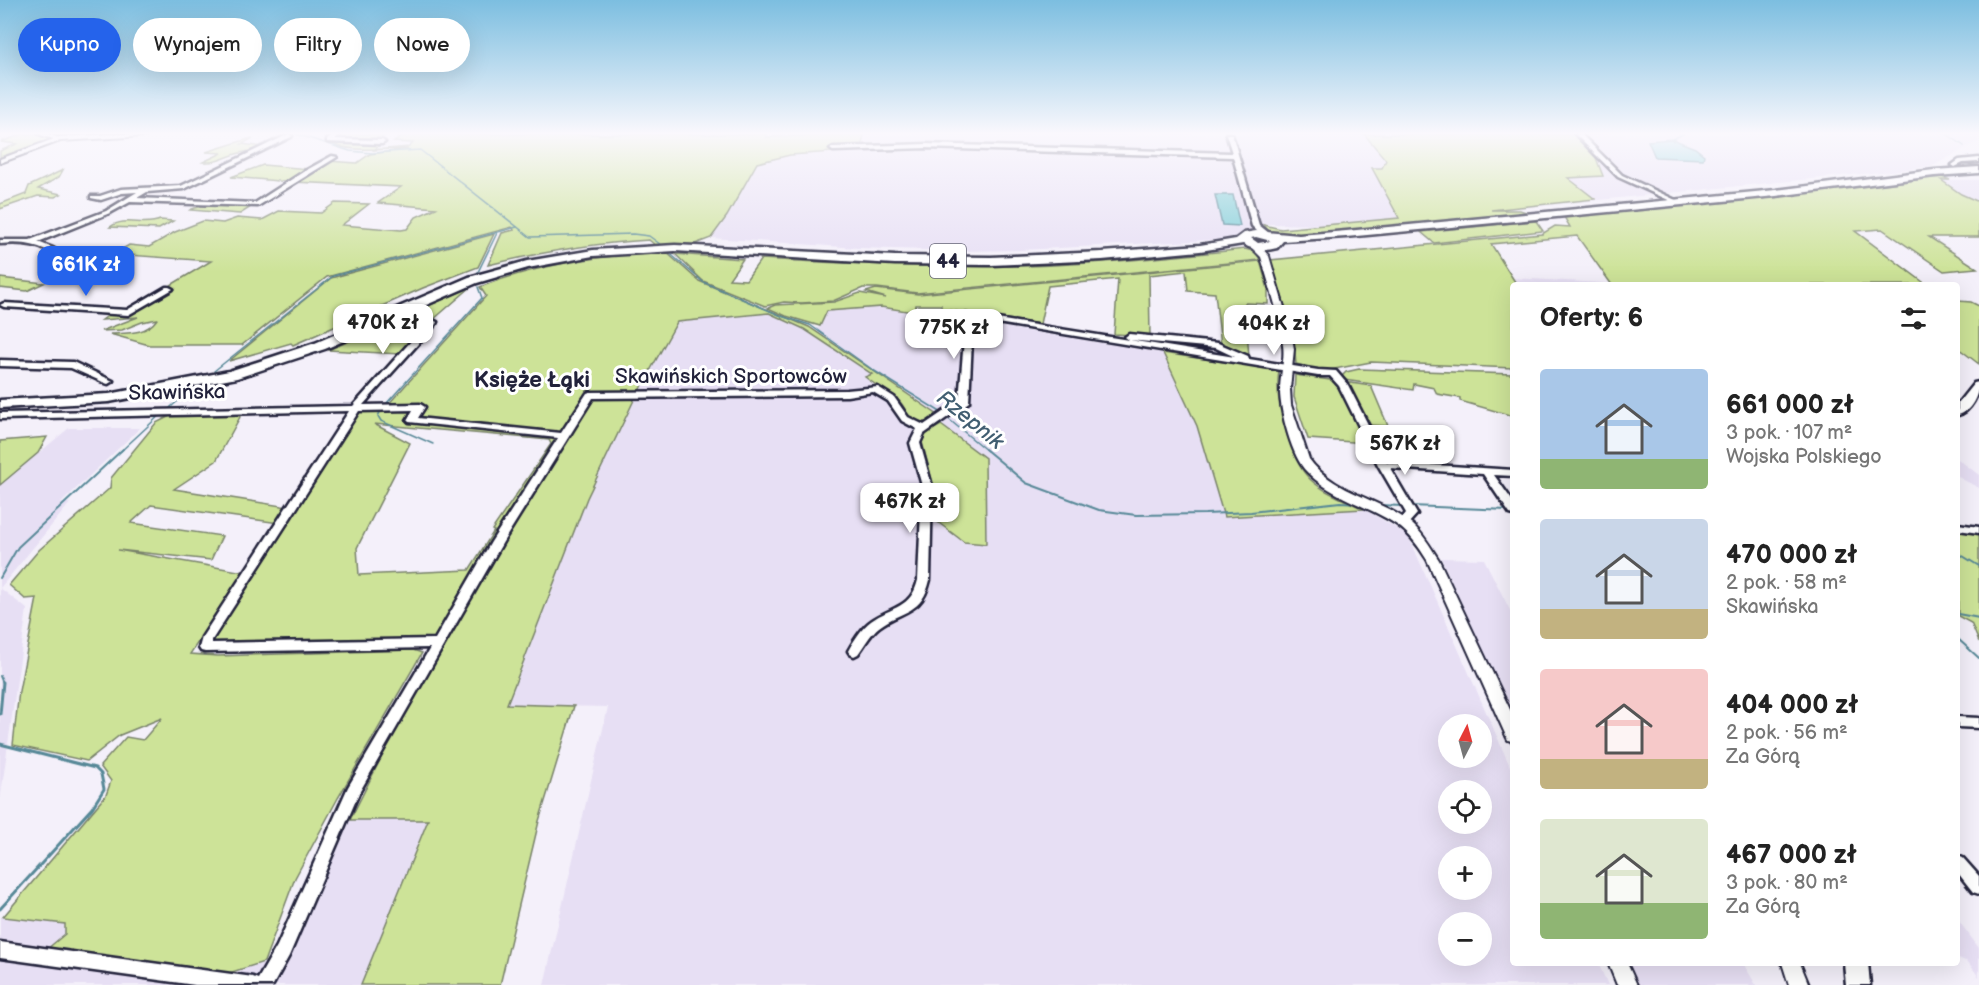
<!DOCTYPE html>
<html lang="pl">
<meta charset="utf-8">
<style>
body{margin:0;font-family:"Balsamiq Sans",sans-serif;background:#f6f6f6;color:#222;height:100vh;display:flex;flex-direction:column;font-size:22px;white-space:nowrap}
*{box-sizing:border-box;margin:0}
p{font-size:20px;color:#767676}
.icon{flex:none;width:33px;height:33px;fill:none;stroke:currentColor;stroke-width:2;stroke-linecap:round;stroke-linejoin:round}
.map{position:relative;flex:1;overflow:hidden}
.panel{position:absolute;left:1510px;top:282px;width:450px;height:684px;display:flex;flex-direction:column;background:#fff;border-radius:6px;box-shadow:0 6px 24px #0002}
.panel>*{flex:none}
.top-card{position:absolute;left:18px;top:18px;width:570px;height:54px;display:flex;gap:12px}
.needle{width:39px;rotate:6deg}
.tools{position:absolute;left:1438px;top:714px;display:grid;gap:12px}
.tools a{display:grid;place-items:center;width:54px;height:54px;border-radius:50%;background:#fff;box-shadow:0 6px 24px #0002;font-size:30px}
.price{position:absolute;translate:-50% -51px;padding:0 14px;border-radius:12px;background:#fff;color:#222;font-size:20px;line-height:39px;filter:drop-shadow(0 2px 3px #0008)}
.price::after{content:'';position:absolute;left:50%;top:36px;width:18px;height:14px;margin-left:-9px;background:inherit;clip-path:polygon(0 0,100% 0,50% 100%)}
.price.current{background:#2563eb;color:#fff}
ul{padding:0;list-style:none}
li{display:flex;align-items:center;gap:18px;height:150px;padding:0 30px}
li span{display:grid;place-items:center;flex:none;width:168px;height:120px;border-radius:6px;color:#555}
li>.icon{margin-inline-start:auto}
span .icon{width:72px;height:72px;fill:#fffc;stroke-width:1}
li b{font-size:26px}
h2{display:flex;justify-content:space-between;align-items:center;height:72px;padding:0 30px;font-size:26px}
.tag{padding:0 21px;border-radius:27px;background:#fff;box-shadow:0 6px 24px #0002;font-size:21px;line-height:54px}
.tag.current{background:#2563eb;color:#fff}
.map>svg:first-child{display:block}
.built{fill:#e7dff4;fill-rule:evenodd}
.green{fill:#cde398;stroke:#78826a;stroke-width:1.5;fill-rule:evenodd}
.water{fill:#7bccd5;stroke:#578897;stroke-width:1.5}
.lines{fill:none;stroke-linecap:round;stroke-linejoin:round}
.stream-far2{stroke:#578897;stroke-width:1.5}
.stream-far1{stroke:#578897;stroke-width:2}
.stream{stroke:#578897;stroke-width:3}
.minor-casing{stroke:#22223b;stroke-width:5}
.tertiary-casing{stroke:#22223b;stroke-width:4}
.secondary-casing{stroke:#22223b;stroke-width:5}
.primary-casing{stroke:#22223b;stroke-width:5}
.minor{fill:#fff;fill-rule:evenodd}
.tertiary{fill:#fff;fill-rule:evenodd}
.secondary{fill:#fff;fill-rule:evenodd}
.primary{fill:#fff;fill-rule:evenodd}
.labels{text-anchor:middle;stroke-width:6;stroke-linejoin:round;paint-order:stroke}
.shield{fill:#fff;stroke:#646476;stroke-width:1.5}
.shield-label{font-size:20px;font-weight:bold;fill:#22223b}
.street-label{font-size:21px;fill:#22223b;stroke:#fff}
.neighbourhood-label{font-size:22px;font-weight:bold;fill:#22223b;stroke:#fff}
.water-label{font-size:22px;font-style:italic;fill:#415e71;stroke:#fff}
</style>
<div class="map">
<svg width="1979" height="985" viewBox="0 0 1979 985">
<rect width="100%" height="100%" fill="#f4f0fa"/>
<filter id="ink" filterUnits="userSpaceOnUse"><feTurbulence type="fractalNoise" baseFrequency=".0167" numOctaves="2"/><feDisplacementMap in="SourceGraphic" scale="12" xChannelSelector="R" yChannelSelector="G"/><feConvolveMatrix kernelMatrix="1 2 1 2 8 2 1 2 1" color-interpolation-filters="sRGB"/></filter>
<g filter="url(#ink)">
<g class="built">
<path d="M864,134H1979V141L1931,167L1480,212L1324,225L1268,224L1232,239L1021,250L964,251L858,248L711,238L727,216L757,163L766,162L770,159L790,155L861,150Z"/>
<path d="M1940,180H1979V202L1961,194Z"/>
<path d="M1512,278L1602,283L1604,285H1517Z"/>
<path d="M881,307L1163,353L1197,426L1224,517L1364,509L1408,535L1513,773L1514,963H1598L1608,985H544L608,707L507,705L587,498L635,398L677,322L769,313L804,329L819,328L826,311ZM1449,724H1482V758H1449ZM1449,790H1482V824H1449ZM1449,856H1482V890H1449ZM1449,922H1482V956H1449Z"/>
<path d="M69,428H140L61,503H70L0,588L27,609L0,801V485Z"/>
<path d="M1958,459L1979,475V488L1958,477Z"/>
<path d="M1441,558L1484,559L1513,616V716Z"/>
<path d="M428,819L361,985H0V917H3L65,924V934L47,949L197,983L264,962L281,960L350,820Z"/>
<path d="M1958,920L1979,948V977L1968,962L1958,958Z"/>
<path d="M1627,963H1743L1756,985H1638Z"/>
</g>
<g class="green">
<path d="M23,134H38L54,138L0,157V151L17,144L1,142Z"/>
<path d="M339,134H386L375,142L382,143L374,150L409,147L413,143L394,142L405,134H766V137L864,134L861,150L790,155L757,163L727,216L711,238L695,244L655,245L649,240C594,243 542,252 488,265L502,233L514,230L512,227L327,277L242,345H149L110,334C127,333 146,335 157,319L142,322L122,330L101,331L138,317L102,320L114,311L128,312L163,290L173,291L175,289L166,288L211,261L114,254L129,245L149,247L175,232L203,221L223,223L237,218L262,220L279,211L321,213L335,203L369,204L342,225L401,230L407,229L416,217L436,208L378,203L401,187L294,182L328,161L357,163L370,154L408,149C377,148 357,153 326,143Z"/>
<path d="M1364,134H1573L1596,158L1603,176L1568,178L1595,199L1491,210H1520L1529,213L1295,235L1269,232L1264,225L1281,229L1399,218L1372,168H1382L1386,160Z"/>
<path d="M251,138H253L242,144L264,147C254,151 246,151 236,154C223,158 217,163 203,162L222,153L206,152Z"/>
<path d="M263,165L310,169L290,182L231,177Z"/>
<path d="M63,170L59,177L38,189L61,194L55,197L38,196L0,209V204L26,194L29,186Z"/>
<path d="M1942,177L1950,180H1941L1961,194L1979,202V237H1929L1977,268L1944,271L1882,229L1855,231L1927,285H1612L1577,236L1491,244L1517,285H1514L1513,368L1371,362L1324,371L1296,364L1293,331L1270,260L1542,234L1555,226L1570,227L1564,217L1767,198Z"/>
<path d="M214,204L249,206L251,207L240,214L190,210C198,205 206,209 214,204Z"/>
<path d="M160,220L173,221L159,229L110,227C125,216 144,227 160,220Z"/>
<path d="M1536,221L1543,231L1434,243L1421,232Z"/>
<path d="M494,234L478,267L423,288L293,345L291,343L229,361L331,278Z"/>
<path d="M1245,249L1256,252L1260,260L917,293L877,288H863L833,301L802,303L784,302L765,306L703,281L675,254L743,259L729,279L746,280L761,259C850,264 938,268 1026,266C1099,264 1172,257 1245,249Z"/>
<path d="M654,252H666L699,281L809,327L938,415L929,422C900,422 912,411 897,399C887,391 875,385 865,377L872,374L804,329L769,313L677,322L635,398L587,498L507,704L574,706L539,821L500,985H361L428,820H350L382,756H374L430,664L432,643L215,647L210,641L358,411L367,408H385L486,296L480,287C537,265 593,257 654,252ZM374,424L549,440L551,444L492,530L494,531L469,570L359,575L357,548L410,443Z"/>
<path d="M1260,261L1268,289V304L1245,303L1249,357L1221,345L1215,293L1188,291L1186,271L1149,275L1150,336L1114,334L1118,279L1048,286L1040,324L941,309V305H916L913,312L881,307L827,311L820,326L786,316L768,308L775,305L834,302L860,293L886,298L866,292L876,289L918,294Z"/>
<path d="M0,278L44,283L27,291L0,288Z"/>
<path d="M471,287L434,319L403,317Z"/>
<path d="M1958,301L1971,302L1979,306V364L1958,348Z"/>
<path d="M383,327L421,330L400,354L328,350Z"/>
<path d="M1163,353L1279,370C1276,391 1279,409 1285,429C1300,483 1316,487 1364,509L1224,517L1197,426Z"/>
<path d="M1359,369L1513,374V416L1460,401V398L1437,394L1434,388L1414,384L1413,390L1344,380L1341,377L1346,372Z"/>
<path d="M1295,375L1337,381L1367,443L1308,439L1294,397Z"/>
<path d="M1344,382L1371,386L1388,426L1364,425Z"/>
<path d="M174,414H237L240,417L216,461L174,489L288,507L279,523L151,505L131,523L222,536L211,560L118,550L244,572L190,654L218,656L413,650L422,653L338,798L295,878L264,962L197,983L47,949L65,934V924L3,917L106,795L111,781L100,766L126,737L143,740L162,718L120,735L87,761L13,745L19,691L37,598L25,599L9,585L39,550L110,488L111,478L156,423Z"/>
<path d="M941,425L985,458L986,544L964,542L931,517L932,480L922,442L927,433Z"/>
<path d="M47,437L38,453L0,485V441Z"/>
<path d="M1958,528L1979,532V642L1971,623L1958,616Z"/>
</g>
<g class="water">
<path d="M1672,139L1695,148L1704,155L1703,159L1655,157L1648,141Z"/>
<path d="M1215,195H1233L1240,226L1222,225Z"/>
</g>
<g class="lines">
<g class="stream-far2">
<path d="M296,134L350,151L372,153L420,150L530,237L633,234L649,236L664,247"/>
<path d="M1947,134L1964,146"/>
<path d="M1673,141L1672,139L1683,134"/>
<path d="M667,251L703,282L784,317L810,325L873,370L942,413"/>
<path d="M477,274L497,233"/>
<path d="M214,371L333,276L517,227"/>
<path d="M386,404L482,298L478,287"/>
<path d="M166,411L190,391"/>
<path d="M381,411L378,416L381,421L433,444"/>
<path d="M946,417L987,451"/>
<path d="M121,451L161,414"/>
</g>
<g class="stream-far1">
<path d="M985,449L1026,483L1099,510L1136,515L1205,514L1251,512L1340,502L1358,503"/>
<path d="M1378,505L1403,506"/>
<path d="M1411,506L1508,510"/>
<path d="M1958,553L1979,566"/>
<path d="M0,578L18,547L123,449"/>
<path d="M1958,614L1979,618"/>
<path d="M1958,639L1979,658"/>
<path d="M0,676L3,683"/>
</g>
<g class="stream">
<path d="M0,714L3,682"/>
<path d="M0,744L95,768L101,774L104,789L92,808L0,909"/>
</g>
<defs>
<g id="minor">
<path d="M39,134H48L62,139L59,141Z"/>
<path d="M289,134L292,136L291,137L184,189L147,192L137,198L255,203L303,172L332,156L337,157L258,206L130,202L110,213L38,242L53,248L68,260L57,279H54L50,277L60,260C43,244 23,242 0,244V240H30L106,211L137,192L122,193L101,200L91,198V196H100L121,189L181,186Z"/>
<path d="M334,134H341L335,139L382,140L385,142L382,144L327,142V140Z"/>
<path d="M1226,134H1232L1259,225L1269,233V237H1263L1252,226L1233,157L926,148L833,151L830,149L833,147L926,144L1232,153Z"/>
<path d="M1575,134H1581L1622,175L1680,202L1675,203L1618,177Z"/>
<path d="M1979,158V162L1963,163L1955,167L1952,165L1959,160Z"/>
<path d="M166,287H169L173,289L128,315L4,307L0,305L4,303L127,310Z"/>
<path d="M966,314L1235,357L1216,348L1129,340L1125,337L1129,334L1218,343L1248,356L1249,359L1318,370L1336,371L1348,385L1387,462L1514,470V476L1494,475L1514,503V515L1510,514L1483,474L1390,468L1417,514L1407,525H1399L1398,523L1406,513L1378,465L1339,386L1330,376H1318L973,319L969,402L924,434L920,443L932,486L930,580C922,615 903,609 879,627C871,633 864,646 858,654L854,656L850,654L848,651C853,642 862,627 871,621C892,606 911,609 918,580L922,486L910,443L917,429L902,421L888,401L873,392L847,396L593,398L503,542L359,793L289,956L273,985H195L0,958V942L253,977L258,979L277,946L348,787L430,648L205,652L201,651L199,648L202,637L349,411L0,419V413L353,406L430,320H433L437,322L436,324L363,405L420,404L425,407L418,418L561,433L587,393L590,392L847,390L878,387L894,397L908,417L924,425L959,401ZM413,410L407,420L409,422L558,438L491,542L435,639L212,643V640L359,411Z"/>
<path d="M0,360L73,362L113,381L108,384L105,383L71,368L0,366Z"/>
<path d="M1958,524L1979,527V533L1958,530Z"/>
<path d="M1958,717L1979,718V728L1958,727Z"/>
<path d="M1958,856L1963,858L1979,876V894L1973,892L1958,873Z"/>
</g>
<g id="tertiary">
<path d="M111,134H148L145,136L60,141L0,163V159L59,137Z"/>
<path d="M1252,244H1258L1269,256L1291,331L1294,349L1290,389L1291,405L1309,459C1332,491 1376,498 1407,520C1421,530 1430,546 1439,560L1514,718V742L1508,740L1506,736L1427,560C1419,547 1410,534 1397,525C1369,506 1331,497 1307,472C1292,458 1280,411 1280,391C1280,376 1285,360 1283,345C1280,315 1269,286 1261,257L1252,248Z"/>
<path d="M1608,963H1627L1637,985H1617Z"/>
<path d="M1782,963H1800L1809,985H1789Z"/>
</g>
<g id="secondary">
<path d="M1979,382C1979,394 1971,412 1958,415V403L1974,383Z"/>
<path d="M1844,963H1868L1870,985H1846Z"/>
</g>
<path id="primary" d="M1979,167V173L1934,176L1776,196L1346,237L1283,241L1277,248C1265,251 1254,251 1243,244L1200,251L1102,260L991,265L895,264L675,251L593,256L528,268L477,283L325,349L237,378L109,402L0,408V400L109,394L229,371L315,343L469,277L527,261L593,250L675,245L895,256L991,257L1102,252L1200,245L1236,239L1244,233L1256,231L1299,235L1346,231L1776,190L1934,170ZM1256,237L1271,241L1258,243L1251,238Z"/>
</defs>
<use href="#minor" class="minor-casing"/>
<use href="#tertiary" class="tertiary-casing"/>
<use href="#secondary" class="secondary-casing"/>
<use href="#primary" class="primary-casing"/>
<use href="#minor" class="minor"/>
<use href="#tertiary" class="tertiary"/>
<use href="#secondary" class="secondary"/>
<use href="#primary" class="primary"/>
</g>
</g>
<linearGradient id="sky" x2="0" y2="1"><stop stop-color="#7cbee0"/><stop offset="0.49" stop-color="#faf8fd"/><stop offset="1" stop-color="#faf8fd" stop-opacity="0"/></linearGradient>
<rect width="1979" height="272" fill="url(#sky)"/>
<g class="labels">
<rect class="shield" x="930" y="244" width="36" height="34" rx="4.5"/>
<g class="shield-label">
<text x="948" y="268">44</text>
</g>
<g class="street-label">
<text x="731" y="383">Skawińskich Sportowców</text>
<text transform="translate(177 392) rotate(-1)" y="7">Skawińska</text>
</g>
<g class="neighbourhood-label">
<text x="532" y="387">Księże Łąki</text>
</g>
<g class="water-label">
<text transform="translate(971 419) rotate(39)" y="8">Rzepnik</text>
</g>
</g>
</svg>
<div class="tools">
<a><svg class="needle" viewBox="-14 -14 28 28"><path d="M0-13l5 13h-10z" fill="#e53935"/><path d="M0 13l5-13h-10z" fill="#767676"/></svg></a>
<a><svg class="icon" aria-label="locate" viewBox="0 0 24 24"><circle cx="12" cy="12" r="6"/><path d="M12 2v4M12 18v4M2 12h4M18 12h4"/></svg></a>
<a>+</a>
<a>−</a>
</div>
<b class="price current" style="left:86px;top:297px">661K zł</b>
<b class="price" style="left:383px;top:355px">470K zł</b>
<b class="price" style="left:1274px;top:356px">404K zł</b>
<b class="price" style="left:954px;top:360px">775K zł</b>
<b class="price" style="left:1405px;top:476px">567K zł</b>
<b class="price" style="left:910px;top:534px">467K zł</b>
<div class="top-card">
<a class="tag current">Kupno</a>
<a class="tag">Wynajem</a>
<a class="tag">Filtry</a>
<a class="tag">Nowe</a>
</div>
<section class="panel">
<h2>Oferty: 6<svg class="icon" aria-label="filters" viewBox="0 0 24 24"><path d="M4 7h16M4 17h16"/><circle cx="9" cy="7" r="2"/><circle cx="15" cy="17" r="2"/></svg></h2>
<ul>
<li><span style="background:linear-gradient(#a9c7e8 75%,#8fb573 0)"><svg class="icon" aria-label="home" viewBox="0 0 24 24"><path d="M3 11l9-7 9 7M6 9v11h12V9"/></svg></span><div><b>661 000 zł</b><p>3 pok. · 107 m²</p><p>Wojska Polskiego</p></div></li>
<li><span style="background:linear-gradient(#c9d6e8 75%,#c2b280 0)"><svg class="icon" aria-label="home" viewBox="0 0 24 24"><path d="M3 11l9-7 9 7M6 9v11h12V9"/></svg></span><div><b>470 000 zł</b><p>2 pok. · 58 m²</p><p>Skawińska</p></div></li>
<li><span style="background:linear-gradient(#f6c9c9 75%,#c2b280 0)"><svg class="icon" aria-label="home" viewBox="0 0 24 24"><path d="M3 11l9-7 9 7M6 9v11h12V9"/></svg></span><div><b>404 000 zł</b><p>2 pok. · 56 m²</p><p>Za Górą</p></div></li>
<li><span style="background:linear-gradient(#dfe7d0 70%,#8fb573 0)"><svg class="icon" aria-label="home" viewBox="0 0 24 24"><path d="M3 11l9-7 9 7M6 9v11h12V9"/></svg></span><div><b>467 000 zł</b><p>3 pok. · 80 m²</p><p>Za Górą</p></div></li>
</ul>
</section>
</div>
